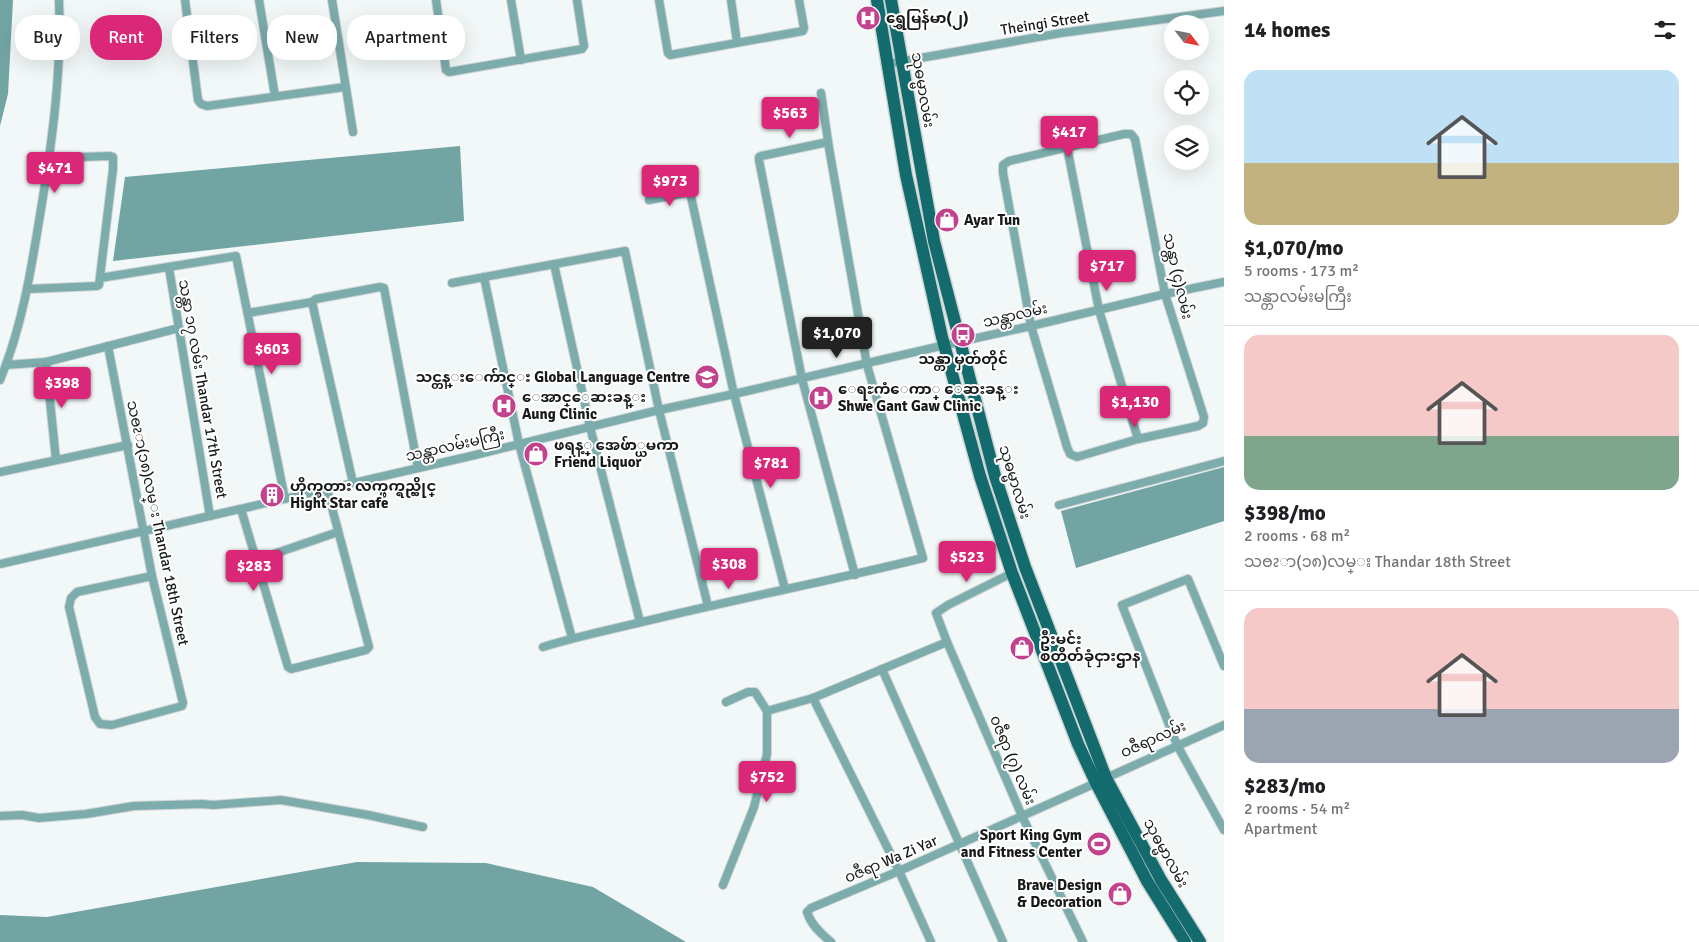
<!DOCTYPE html>
<meta charset="utf-8">
<style>
body{margin:0;font-family:Signika,"Noto Sans Myanmar",sans-serif;background:#f2f2f2;color:#202124;height:100vh;display:flex;flex-direction:column;font-size:19px;white-space:nowrap}
*{box-sizing:border-box;margin:0}
p{font-size:16px;color:#757577}
.icon{flex:none;width:28px;height:28px;fill:none;stroke:currentColor;stroke-width:2;stroke-linecap:round;stroke-linejoin:round}
.map{position:relative;flex:1;overflow:hidden}
.panel{display:flex;flex-direction:column;background:#fff;width:475px}
.panel>*{flex:none}
.guide{position:absolute;left:15px;top:15px;width:475px;height:45px;display:flex;gap:10px}
.needle{width:32px;rotate:122deg}
.controls{position:absolute;left:1164px;top:15px;display:grid;gap:10px}
.controls a{display:grid;place-items:center;width:45px;height:45px;border-radius:50%;background:#fff;box-shadow:0 5px 20px #0002;font-size:25px}
.price{position:absolute;translate:-50% -42px;padding:0 11px;border-radius:5px;background:#db2777;color:#fff;font-size:16px;line-height:32px;filter:drop-shadow(0 1px 2px #0008)}
.price::after{content:'';position:absolute;left:50%;top:30px;width:15px;height:11px;margin-left:-8px;background:inherit;clip-path:polygon(0 0,100% 0,50% 100%)}
.price.active{background:#222;color:#fff}
ul{padding:0;list-style:none}
li{display:grid;align-content:center;gap:10px;height:265px;padding:0 20px}
li+li{border-top:1px solid #e0e0e0}
li span{display:grid;place-items:center;height:155px;border-radius:15px;color:#555}
li>.icon{margin-inline-start:auto}
span .icon{width:90px;height:90px;fill:#fffc;stroke-width:1}
li b{font-size:21px}
h2{display:flex;justify-content:space-between;align-items:center;height:60px;padding:0 20px;font-size:21px}
.chip{padding:0 18px;border-radius:20px;background:#fff;box-shadow:0 5px 20px #0002;font-size:18px;line-height:45px}
.chip.active{background:#db2777;color:#fff}
main{display:flex;flex:1;min-height:0}
.map>svg:first-child{display:block}
.water{fill:#73a4a4}
.lines{fill:none;stroke-linecap:round;stroke-linejoin:round}
.minor-casing{stroke:#cfd4d4;stroke-width:10}
.primary-casing{stroke:#cfd4d4;stroke-width:15}
.minor{stroke:#7dacad;stroke-width:8}
.primary{stroke:#146b6d;stroke-width:12}
.labels{text-anchor:middle;stroke-width:4;stroke-linejoin:round;paint-order:stroke}
.poi-label{font-size:15px;font-weight:bold;fill:#181a1a;stroke:#fff;text-anchor:start}
.street-label{font-size:15px;fill:#181a1a;stroke:#fff}
</style>
<main>
<div class="map">
<svg width="1224" height="942" viewBox="0 0 1224 942">
<rect width="100%" height="100%" fill="#f2f7f7"/>
<g class="water">
<path d="M0,0H13L8,94L0,126Z"/>
<path d="M460,146L464,221L113,261L125,177Z"/>
<path d="M1224,467V521L1076,568L1061,511Z"/>
<path d="M357,862L486,863L593,887L686,942H0V915L47,917Z"/>
</g>
<g class="lines">
<defs>
<g id="minor">
<path d="M185,0L198,100L201,104L207,106L345,87"/>
<path d="M259,0L275,96"/>
<path d="M332,0L353,132"/>
<path d="M436,0L446,70L449,72L582,49L584,46L577,0"/>
<path d="M511,0L521,60"/>
<path d="M659,0L668,53L670,55L803,31L804,28L799,0"/>
<path d="M731,0L737,42"/>
<path d="M887,64L1061,33L1224,11"/>
<path d="M1124,134H1131L1135,139L1165,294L1204,417L1203,423L1198,426L1138,439L1077,457L1070,454L1067,447L1031,326L1003,173V165L1009,161Z"/>
<path d="M828,142L761,156L759,157V160L802,379L855,575"/>
<path d="M1067,147L1099,310L1138,439"/>
<path d="M649,200L690,192L734,394L785,589"/>
<path d="M554,264L590,427L640,622"/>
<path d="M169,268L210,516"/>
<path d="M484,277L519,444L572,638"/>
<path d="M100,278L236,256L285,499"/>
<path d="M452,283L625,251L659,410L708,606"/>
<path d="M28,289L97,286L99,285L113,169V157L110,156L49,158"/>
<path d="M248,313L312,302"/>
<path d="M108,346L152,576L183,703L182,706L112,725L100,724L95,717L69,607L71,598L77,592L152,576"/>
<path d="M46,362L56,460"/>
<path d="M6,365L46,362L179,328"/>
<path d="M0,380C22,327 31,271 40,215C52,144 62,71 59,0"/>
<path d="M0,472L128,445"/>
<path d="M353,483L312,302L316,299L380,287L384,288L418,468"/>
<path d="M1059,505L1224,461"/>
<path d="M241,509L288,667L291,669L366,650L369,647L327,489"/>
<path d="M256,560L338,532"/>
<path d="M0,564L471,456L659,410L734,394L945,345L1031,326L1165,294L1224,282"/>
<path d="M1012,573L948,605L936,613L947,642L1022,816L1083,942"/>
<path d="M543,647C575,637 609,630 642,622C735,599 830,581 923,558L867,365L829,148L821,93"/>
<path d="M1224,666L1188,579L1122,605L1177,745L1224,830"/>
<path d="M882,669L1003,942"/>
<path d="M813,698L899,871L931,942"/>
<path d="M767,711L813,698L947,642"/>
<path d="M1106,778L1224,725"/>
<path d="M0,816L22,815L39,818L86,814L134,806L202,804L213,805L281,800L368,815L423,827"/>
<path d="M723,885L754,807L767,754V711L755,692H748L726,702"/>
<path d="M831,942C821,934 811,925 807,912L811,908L899,871L1096,783"/>
</g>
<g id="primary">
<path d="M877,0L906,175L942,337L980,476L1012,573L1078,744L1096,783L1147,881L1185,942"/>
<path d="M891,0L934,241L995,476L1025,567L1106,778L1161,880L1200,942"/>
</g>
</defs>
<use href="#minor" class="minor-casing"/>
<use href="#primary" class="primary-casing"/>
<use href="#minor" class="minor"/>
<use href="#primary" class="primary"/>
</g>
<defs>
<symbol id="hospital-disc" viewBox="-11 -11 22 22"><circle r="9.5" fill="#c2428e" stroke="#fff"/><path d="M-5-5h3v3.5h4V-5h3V5h-3V1.5h-4V5h-3Z" fill="#fff"/></symbol>
<symbol id="shop-disc" viewBox="-11 -11 22 22"><circle r="9.5" fill="#c2428e" stroke="#fff"/><path d="M-5-2.5h2.3a2.7 3.5 0 0 1 5.4 0H5L5.5 6h-11ZM-1.5-2.5h3a1.5 2.3 0 0 0-3 0Z" fill="#fff"/></symbol>
<symbol id="bus-disc" viewBox="-11 -11 22 22"><circle r="9.5" fill="#c2428e" stroke="#fff"/><path d="M-5-6H5V4H4V6H2V4H-2V6H-4V4H-5ZM-3.5-4V0h7V-4ZM-3.5 1.2v1.5H-2V1.2ZM2 1.2v1.5H3.5V1.2Z" fill="#fff"/></symbol>
<symbol id="school-disc" viewBox="-11 -11 22 22"><circle r="9.5" fill="#c2428e" stroke="#fff"/><path d="M0-5L7-2L0 1L-7-2ZM-4 1L0 2.5L4 1V4Q0 6-4 4Z" fill="#fff"/></symbol>
<symbol id="building-disc" viewBox="-11 -11 22 22"><circle r="9.5" fill="#c2428e" stroke="#fff"/><path d="M-4-6H4V6H1V3H-1V6H-4ZM-2.5-4.3h1.7v1.8h-1.7ZM.8-4.3h1.7v1.8H.8ZM-2.5-1h1.7V.8h-1.7ZM.8-1h1.7V.8H.8Z" fill="#fff"/></symbol>
<symbol id="stadium-disc" viewBox="-11 -11 22 22"><circle r="9.5" fill="#c2428e" stroke="#fff"/><path d="M0-5a6.5 5 0 1 0 0 10a6.5 5 0 1 0 0-10ZM-3.5-1.8h7v3.6h-7Z" fill="#fff"/></symbol>
</defs>
<g fill-rule="evenodd">
<use href="#hospital-disc" x="854" y="4" width="28" height="28"/>
<use href="#shop-disc" x="933" y="206" width="28" height="28"/>
<use href="#bus-disc" x="949" y="321" width="28" height="28"/>
<use href="#school-disc" x="693" y="363" width="28" height="28"/>
<use href="#hospital-disc" x="807" y="384" width="28" height="28"/>
<use href="#hospital-disc" x="490" y="392" width="28" height="28"/>
<use href="#shop-disc" x="522" y="440" width="28" height="28"/>
<use href="#building-disc" x="258" y="481" width="28" height="28"/>
<use href="#shop-disc" x="1008" y="634" width="28" height="28"/>
<use href="#stadium-disc" x="1085" y="830" width="28" height="28"/>
<use href="#shop-disc" x="1106" y="880" width="28" height="28"/>
</g>
<g class="labels">
<g class="poi-label">
<text x="886" y="23">ရွှေမြန်မာ(၂)</text>
<text x="964" y="225">Ayar Tun</text>
<text x="963" y="364" text-anchor="middle">သန္တာ မှတ်တိုင်</text>
<text x="690" y="382" text-anchor="end">သင္တန္းေက်ာင္း Global Language Centre</text>
<text x="838" y="394">ေရႊကံေကာ္ ေဆးခန္း<tspan x="838" dy="17">Shwe Gant Gaw Clinic</tspan></text>
<text x="522" y="402">ေအာင္ေဆးခန္း<tspan x="522" dy="17">Aung Clinic</tspan></text>
<text x="554" y="450">ဖရန့္ အေဖ်ာ္ယမကာ<tspan x="554" dy="17">Friend Liquor</tspan></text>
<text x="290" y="491">ဟိုက္စတား လက္ဖက္ရည္ဆိုင္<tspan x="290" dy="17">Hight Star cafe</tspan></text>
<text x="1040" y="644">ဦးမင်း<tspan x="1040" dy="17">စတိတ်ခုံငှားဌာန</tspan></text>
<text x="1082" y="840" text-anchor="end">Sport King Gym<tspan x="1082" dy="17">and Fitness Center</tspan></text>
<text x="1102" y="890" text-anchor="end">Brave Design<tspan x="1102" dy="17">&amp; Decoration</tspan></text>
</g>
<g class="street-label">
<text transform="translate(1045 23) rotate(-9)" y="5">Theingi Street</text>
<text transform="translate(923 90) rotate(80)" y="5">သုဓမ္မာလမ်း</text>
<text transform="translate(1178 276) rotate(77)" y="5">သန္တာ (၄)လမ်း</text>
<text transform="translate(1015 315) rotate(-13)" y="5">သန္တာလမ်း</text>
<text transform="translate(203 389) rotate(80)" y="5">သန္တာ ၁၇ လမ်း Thandar 17th Street</text>
<text transform="translate(455 445) rotate(-13)" y="5">သန္တာလမ်းမကြီး</text>
<text transform="translate(1015 482) rotate(73)" y="5">သုဓမ္မာလမ်း</text>
<text transform="translate(158 523) rotate(78)" y="5">သႎၩာ(၁၈)လမ္း Thandar 18th Street</text>
<text transform="translate(1153 739) rotate(-24)" y="5">ဝဇီရာလမ်း</text>
<text transform="translate(1013 760) rotate(67)" y="5">၀ဇီရာ (၇) လမ်း</text>
<text transform="translate(1166 853) rotate(61)" y="5">သုဓမ္မာလမ်း</text>
<text transform="translate(891 859) rotate(-23)" y="5">၀ဇီရာ Wa Zi Yar</text>
</g>
</g>
</svg>
<div class="controls">
<a><svg class="needle" viewBox="-14 -14 28 28"><path d="M0-13l5 13h-10z" fill="#e53935"/><path d="M0 13l5-13h-10z" fill="#757577"/></svg></a>
<a><svg class="icon" aria-label="locate" viewBox="0 0 24 24"><circle cx="12" cy="12" r="6"/><path d="M12 2v4M12 18v4M2 12h4M18 12h4"/></svg></a>
<a><svg class="icon" aria-label="layers" viewBox="0 0 24 24"><path d="M12 4l9 5-9 5-9-5zM3 14l9 5 9-5"/></svg></a>
</div>
<b class="price" style="left:790px;top:139px">$563</b>
<b class="price" style="left:1069px;top:158px">$417</b>
<b class="price" style="left:55px;top:194px">$471</b>
<b class="price" style="left:670px;top:207px">$973</b>
<b class="price" style="left:1107px;top:292px">$717</b>
<b class="price active" style="left:837px;top:359px">$1,070</b>
<b class="price" style="left:272px;top:375px">$603</b>
<b class="price" style="left:62px;top:409px">$398</b>
<b class="price" style="left:1135px;top:428px">$1,130</b>
<b class="price" style="left:771px;top:489px">$781</b>
<b class="price" style="left:967px;top:583px">$523</b>
<b class="price" style="left:729px;top:590px">$308</b>
<b class="price" style="left:254px;top:592px">$283</b>
<b class="price" style="left:767px;top:803px">$752</b>
<div class="guide">
<a class="chip">Buy</a>
<a class="chip active">Rent</a>
<a class="chip">Filters</a>
<a class="chip">New</a>
<a class="chip">Apartment</a>
</div>
</div>
<section class="panel">
<h2>14 homes<svg class="icon" aria-label="filters" viewBox="0 0 24 24"><path d="M4 7h16M4 17h16"/><circle cx="9" cy="7" r="2"/><circle cx="15" cy="17" r="2"/></svg></h2>
<ul>
<li><span style="background:linear-gradient(#bfe0f5 60%,#c2b280 0)"><svg class="icon" aria-label="home" viewBox="0 0 24 24"><path d="M3 11l9-7 9 7M6 9v11h12V9"/></svg></span><div><b>$1,070/mo</b><p>5 rooms · 173 m²</p><p>သန္တာလမ်းမကြီး</p></div></li>
<li><span style="background:linear-gradient(#f6c9c9 65%,#7fa58c 0)"><svg class="icon" aria-label="home" viewBox="0 0 24 24"><path d="M3 11l9-7 9 7M6 9v11h12V9"/></svg></span><div><b>$398/mo</b><p>2 rooms · 68 m²</p><p>သႎၩာ(၁၈)လမ္း Thandar 18th Street</p></div></li>
<li><span style="background:linear-gradient(#f6c9c9 65%,#9aa5b1 0)"><svg class="icon" aria-label="home" viewBox="0 0 24 24"><path d="M3 11l9-7 9 7M6 9v11h12V9"/></svg></span><div><b>$283/mo</b><p>2 rooms · 54 m²</p><p>Apartment</p></div></li>
</ul>
</section>
</main>
